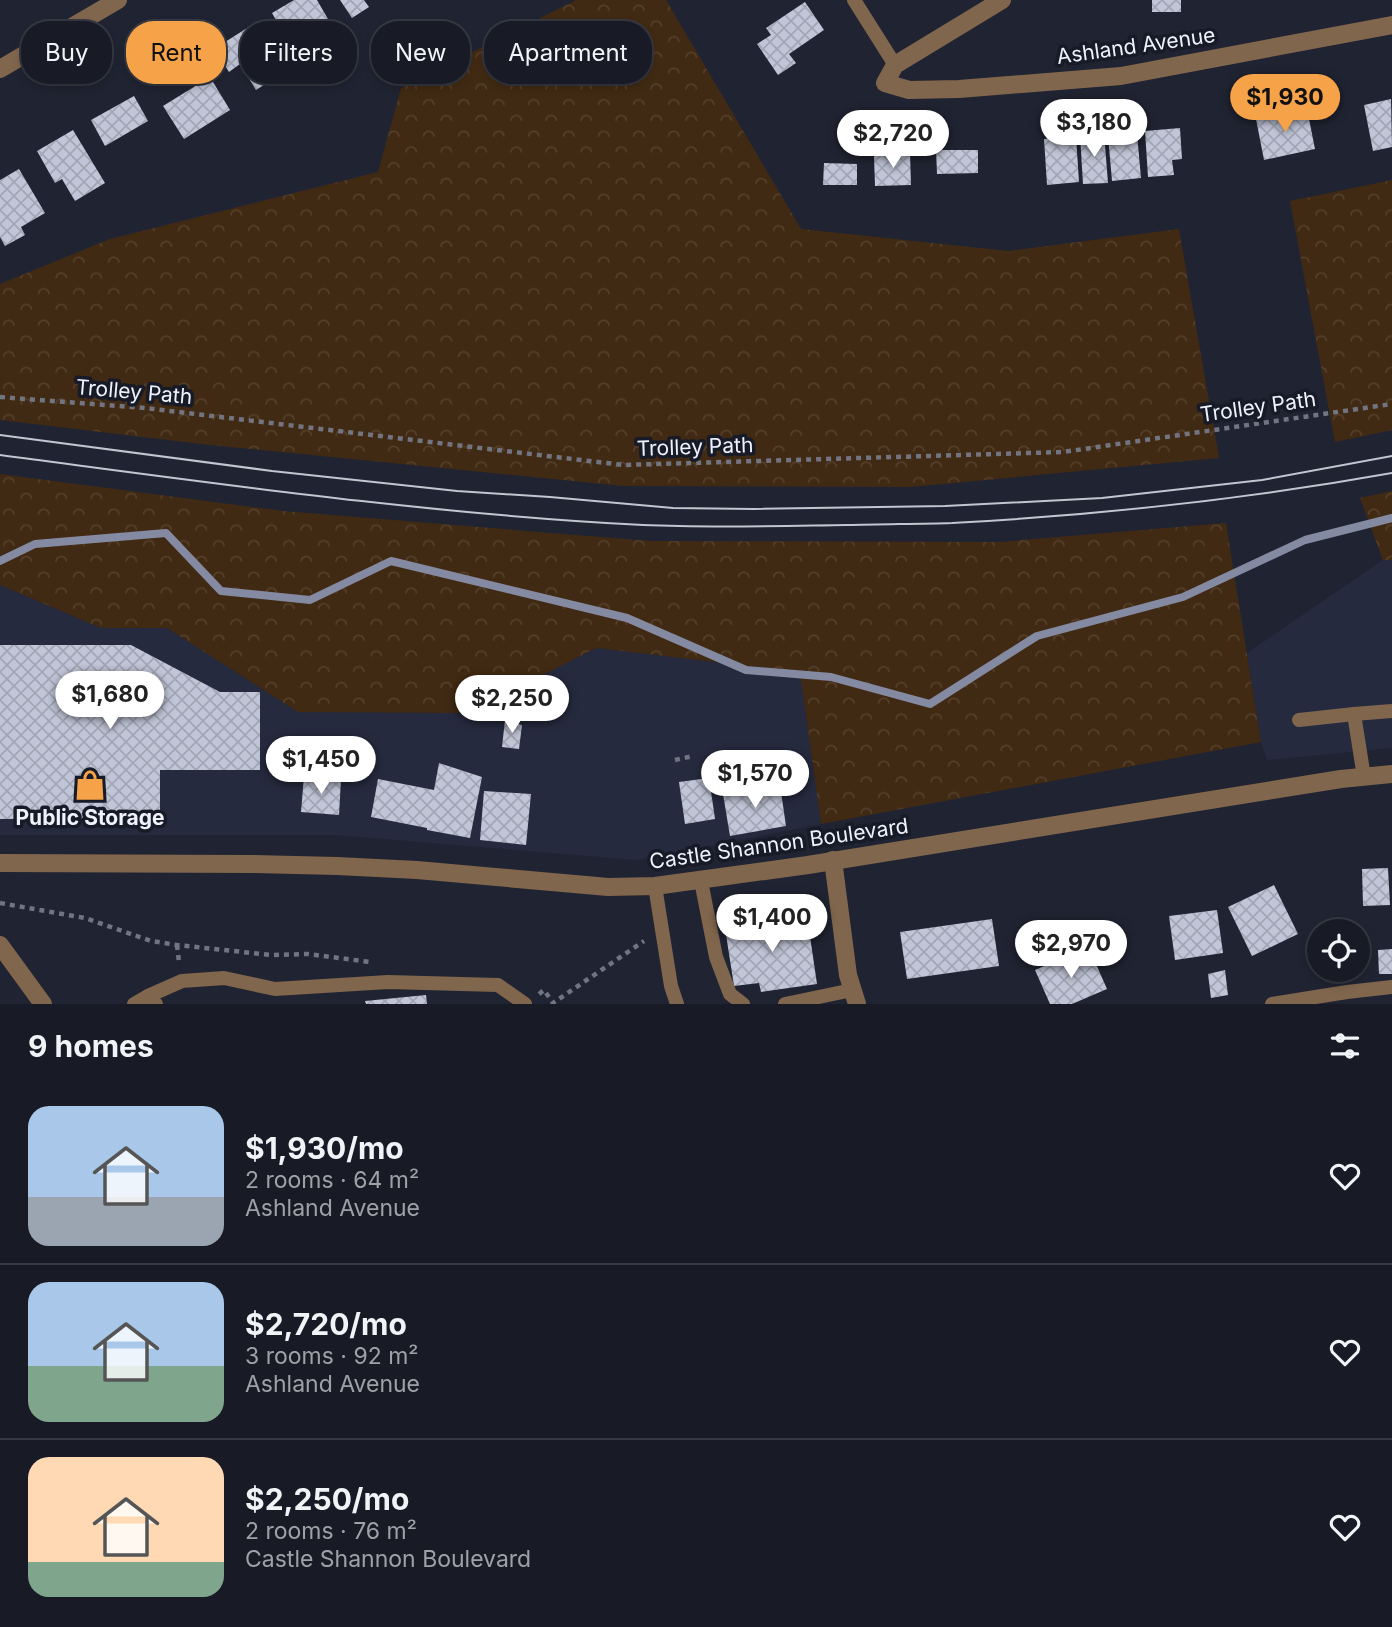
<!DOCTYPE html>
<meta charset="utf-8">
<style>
body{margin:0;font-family:Inter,sans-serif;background:#21232d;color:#f1f3f6;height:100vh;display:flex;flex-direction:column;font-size:26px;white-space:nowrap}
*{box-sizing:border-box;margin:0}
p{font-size:23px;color:#9fa1a7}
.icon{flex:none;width:38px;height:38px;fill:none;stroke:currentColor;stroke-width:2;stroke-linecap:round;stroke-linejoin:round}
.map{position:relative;height:1004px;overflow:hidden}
.drawer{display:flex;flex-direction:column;background:#181a25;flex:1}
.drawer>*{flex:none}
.banner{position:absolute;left:21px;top:21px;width:700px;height:63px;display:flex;gap:14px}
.fabs{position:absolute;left:1307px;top:919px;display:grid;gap:14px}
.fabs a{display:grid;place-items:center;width:63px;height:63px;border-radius:50%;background:#181a25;box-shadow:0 4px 10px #0003,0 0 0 2px #363842;font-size:35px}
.price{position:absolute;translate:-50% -60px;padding:0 16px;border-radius:24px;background:#fff;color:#222;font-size:23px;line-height:46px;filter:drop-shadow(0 2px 4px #0008)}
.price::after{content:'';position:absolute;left:50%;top:42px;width:21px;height:16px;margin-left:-10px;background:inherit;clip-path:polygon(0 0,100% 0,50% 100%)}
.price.on{background:#f6a248;color:#111}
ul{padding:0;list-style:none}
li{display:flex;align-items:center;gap:21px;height:175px;padding:0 28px}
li+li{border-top:2px solid #363842}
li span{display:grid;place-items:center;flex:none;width:196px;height:140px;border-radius:21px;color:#555}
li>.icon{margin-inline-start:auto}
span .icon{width:84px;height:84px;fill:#fffc;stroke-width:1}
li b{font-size:30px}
h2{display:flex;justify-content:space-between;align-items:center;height:84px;padding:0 28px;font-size:30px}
.chip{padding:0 24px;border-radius:28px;background:#181a25;box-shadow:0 4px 10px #0003,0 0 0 2px #363842;font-size:24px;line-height:63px}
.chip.on{background:#f6a248;color:#111}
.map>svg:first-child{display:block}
.built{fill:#262a3e}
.forest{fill:url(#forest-crowns)}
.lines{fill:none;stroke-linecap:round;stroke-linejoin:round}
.stream{stroke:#858aa3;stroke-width:8}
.building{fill:url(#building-cross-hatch)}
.path{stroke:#727581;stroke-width:4.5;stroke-dasharray:5 5;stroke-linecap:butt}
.service{stroke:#80664d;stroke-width:14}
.minor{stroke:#80664d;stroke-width:18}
.tertiary{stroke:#80664d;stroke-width:18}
.tram{stroke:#c3c5d0;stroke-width:2}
.labels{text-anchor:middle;stroke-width:7;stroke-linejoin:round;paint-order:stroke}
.street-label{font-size:21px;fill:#eff1fb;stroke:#171a27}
.poi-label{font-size:21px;font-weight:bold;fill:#eff1fb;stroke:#171a27}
</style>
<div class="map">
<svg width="1392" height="1004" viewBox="0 0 1392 1004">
<defs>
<pattern id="forest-crowns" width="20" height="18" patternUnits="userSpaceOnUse" patternTransform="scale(1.75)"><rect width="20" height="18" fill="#412a13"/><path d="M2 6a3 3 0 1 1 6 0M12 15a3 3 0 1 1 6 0" fill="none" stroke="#543f2a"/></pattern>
<pattern id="building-cross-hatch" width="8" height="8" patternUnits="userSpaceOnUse" patternTransform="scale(1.75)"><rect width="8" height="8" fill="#c0c5d7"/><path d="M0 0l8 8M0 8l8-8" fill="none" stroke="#a2a6b4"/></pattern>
</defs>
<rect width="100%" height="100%" fill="#202331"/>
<g class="built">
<path d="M1383,560H1392V748L1267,760L1261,742L1247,653Z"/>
<path d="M0,585L101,628H167L298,712L468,713L596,648L800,672L821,824L637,860L336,835H0Z"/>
</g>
<g class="forest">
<path d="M576,0H666L801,229L1008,251L1179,229L1219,458L911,487L623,486L210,445L0,420V284L110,239L378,172L401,88Z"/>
<path d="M1392,180V430L1335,442L1290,201Z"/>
<path d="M0,474L283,511L650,541L999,542L1226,523L1261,742L821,824L800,672L596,648L468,713L298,712L167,628H101L0,585Z"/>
<path d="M1392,491V560H1383L1360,498Z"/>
</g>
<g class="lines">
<path class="stream" d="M0,561L35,544L166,533L221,591L310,600L391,561L627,618L746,670L831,677L930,704L1037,636L1183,597L1305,540L1392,518"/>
</g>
<g class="building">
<path d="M294,0H317L336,33L325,40L316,25L288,41L272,13Z"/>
<path d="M340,0H364L369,7L352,18Z"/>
<rect x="1152" y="0" width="29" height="12"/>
<path d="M805,2L824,30L789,54L796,63L778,75L757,44L771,35L766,28Z"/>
<path d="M255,23L286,71L256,90L240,64L229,72L214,49Z"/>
<path d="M210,77L230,110L184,139L163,106Z"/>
<path d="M134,96L148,121L105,146L91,120Z"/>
<path d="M1391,99L1392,147L1373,151L1364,105Z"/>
<path d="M1307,109L1315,149L1264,160L1256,119Z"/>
<path d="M1180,128L1182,159L1172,160L1174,175L1148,177L1145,131Z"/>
<path d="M73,130L105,183L75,201L62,179L55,183L37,151Z"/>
<path d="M1104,133L1108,183L1083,184L1080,135Z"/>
<path d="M1137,134L1141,178L1112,181L1108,136Z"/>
<path d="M1076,137L1079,182L1047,185L1044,139Z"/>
<path d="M936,150H978V173L937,174Z"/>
<path d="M910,154L911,185L875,186L874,156Z"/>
<path d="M824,163L857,164V185H823Z"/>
<path d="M19,169L45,213L21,227L25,235L5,246L0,237V180Z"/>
<path d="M0,645H131L220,692H260V770H160V818L0,819Z"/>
<path d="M505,720L522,725L519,749L502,747Z"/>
<path d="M439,763L482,777L470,838L427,830V828L371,817L378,779L434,790Z"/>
<path d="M304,776L341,779L339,815L301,812Z"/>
<path d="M709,778L715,819L685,824L679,782Z"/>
<path d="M780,785L786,826L730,836L723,794Z"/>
<path d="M484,791L531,794L526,845L480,840Z"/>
<path d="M1388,868L1390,905L1363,906L1362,869Z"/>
<path d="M1274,885L1298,934L1252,956L1228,907Z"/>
<path d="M1217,910L1223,953L1175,960L1169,916Z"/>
<path d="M807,916L817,984L761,992L759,983L734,986L725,928Z"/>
<path d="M992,919L999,966L907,979L900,932Z"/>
<path d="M1392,949V974H1379L1378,950Z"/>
<path d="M1079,951L1083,960L1092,955L1107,989L1072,1004H1050L1035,970Z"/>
<path d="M1225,970L1228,995L1211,998L1208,974Z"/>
<path d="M426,995L427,1004H366L365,1001Z"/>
</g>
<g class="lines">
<g class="path">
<path d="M0,397L145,408L623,465L1063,452L1392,404"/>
<path d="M675,760L693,756"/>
<path d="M0,903L85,918L151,941L177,945L271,955L308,954L370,962"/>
<path d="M177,945L179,962"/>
<path d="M539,994L544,990L553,1003L644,941"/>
</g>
<g class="service">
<path d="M854,0L895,65"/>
<path d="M1299,720L1354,714"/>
<path d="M1364,777L1354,714L1392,711"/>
<path d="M701,881L716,957L730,994L743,1004"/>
<path d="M655,886L671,986L677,1004"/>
<path d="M148,996L182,981L224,978L275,989L388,982L498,985L525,1004"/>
<path d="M134,1004L148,996L156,1004"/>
<path d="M785,1004L852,990"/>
<path d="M1272,1004L1347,992L1392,987"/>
</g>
<g class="minor">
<path d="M1002,0L895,65L885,83L909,90L959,89L1121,76L1392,25"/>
<path d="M0,69L118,0"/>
<path d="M833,860L848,975L857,1004"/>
<path d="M0,945L43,1004"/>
</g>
<path class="tertiary" d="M0,863L253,864L337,866L417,870L608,887L655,886L808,865L1341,779L1392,774"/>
<g class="tram">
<path d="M0,435L272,471L457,491L550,497L673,508L754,509L945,506L1102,498L1262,480L1392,456"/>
<path d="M0,455C213,483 428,514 643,525C711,528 779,526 847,525C882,524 917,524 952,523C1100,515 1247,499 1392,473"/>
</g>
</g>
<defs>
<symbol id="shop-bare" viewBox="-9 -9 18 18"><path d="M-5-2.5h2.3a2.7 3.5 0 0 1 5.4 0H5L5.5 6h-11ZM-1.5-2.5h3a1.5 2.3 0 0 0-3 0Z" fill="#f6a248" stroke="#171a27" stroke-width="2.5" paint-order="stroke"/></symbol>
</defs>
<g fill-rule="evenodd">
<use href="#shop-bare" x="68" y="763" width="44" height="44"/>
</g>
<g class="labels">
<g class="street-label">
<text transform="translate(1136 46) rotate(-8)" y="7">Ashland Avenue</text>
<text transform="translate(134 392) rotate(5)" y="7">Trolley Path</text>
<text transform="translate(1258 407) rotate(-8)" y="7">Trolley Path</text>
<text transform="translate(695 447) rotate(-2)" y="7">Trolley Path</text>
<text transform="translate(779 844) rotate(-8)" y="7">Castle Shannon Boulevard</text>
</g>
<g class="poi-label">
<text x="90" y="825">Public Storage</text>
</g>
</g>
</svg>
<div class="fabs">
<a><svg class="icon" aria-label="locate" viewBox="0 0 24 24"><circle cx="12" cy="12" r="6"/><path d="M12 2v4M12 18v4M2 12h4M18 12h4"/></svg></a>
</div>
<b class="price on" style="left:1285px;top:134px">$1,930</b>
<b class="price" style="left:1094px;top:159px">$3,180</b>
<b class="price" style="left:893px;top:170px">$2,720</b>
<b class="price" style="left:110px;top:731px">$1,680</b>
<b class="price" style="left:512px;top:735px">$2,250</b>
<b class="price" style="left:321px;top:796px">$1,450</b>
<b class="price" style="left:755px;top:810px">$1,570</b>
<b class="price" style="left:772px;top:954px">$1,400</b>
<b class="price" style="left:1071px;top:980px">$2,970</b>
<div class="banner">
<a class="chip">Buy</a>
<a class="chip on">Rent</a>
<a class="chip">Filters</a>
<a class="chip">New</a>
<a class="chip">Apartment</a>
</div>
</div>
<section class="drawer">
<h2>9 homes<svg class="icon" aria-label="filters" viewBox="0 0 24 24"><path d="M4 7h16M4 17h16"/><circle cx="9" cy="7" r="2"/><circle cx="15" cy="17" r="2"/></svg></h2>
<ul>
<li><span style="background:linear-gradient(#a9c7e8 65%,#9aa5b1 0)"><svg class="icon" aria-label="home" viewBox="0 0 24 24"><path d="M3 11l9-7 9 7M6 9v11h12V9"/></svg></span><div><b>$1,930/mo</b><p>2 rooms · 64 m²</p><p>Ashland Avenue</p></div><svg class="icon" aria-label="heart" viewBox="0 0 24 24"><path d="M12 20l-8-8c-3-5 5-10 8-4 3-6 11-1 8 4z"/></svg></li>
<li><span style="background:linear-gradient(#a9c7e8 60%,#7fa58c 0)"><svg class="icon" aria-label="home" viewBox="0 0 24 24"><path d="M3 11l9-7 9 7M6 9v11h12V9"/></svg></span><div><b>$2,720/mo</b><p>3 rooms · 92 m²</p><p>Ashland Avenue</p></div><svg class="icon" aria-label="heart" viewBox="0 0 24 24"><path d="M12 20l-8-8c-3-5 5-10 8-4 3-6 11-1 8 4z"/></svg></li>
<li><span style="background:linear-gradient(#ffd9b3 75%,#7fa58c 0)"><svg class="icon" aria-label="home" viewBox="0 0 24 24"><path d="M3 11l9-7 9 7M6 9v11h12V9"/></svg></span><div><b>$2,250/mo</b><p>2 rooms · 76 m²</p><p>Castle Shannon Boulevard</p></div><svg class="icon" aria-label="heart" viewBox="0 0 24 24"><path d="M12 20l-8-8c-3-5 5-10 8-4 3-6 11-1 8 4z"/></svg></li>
</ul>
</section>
